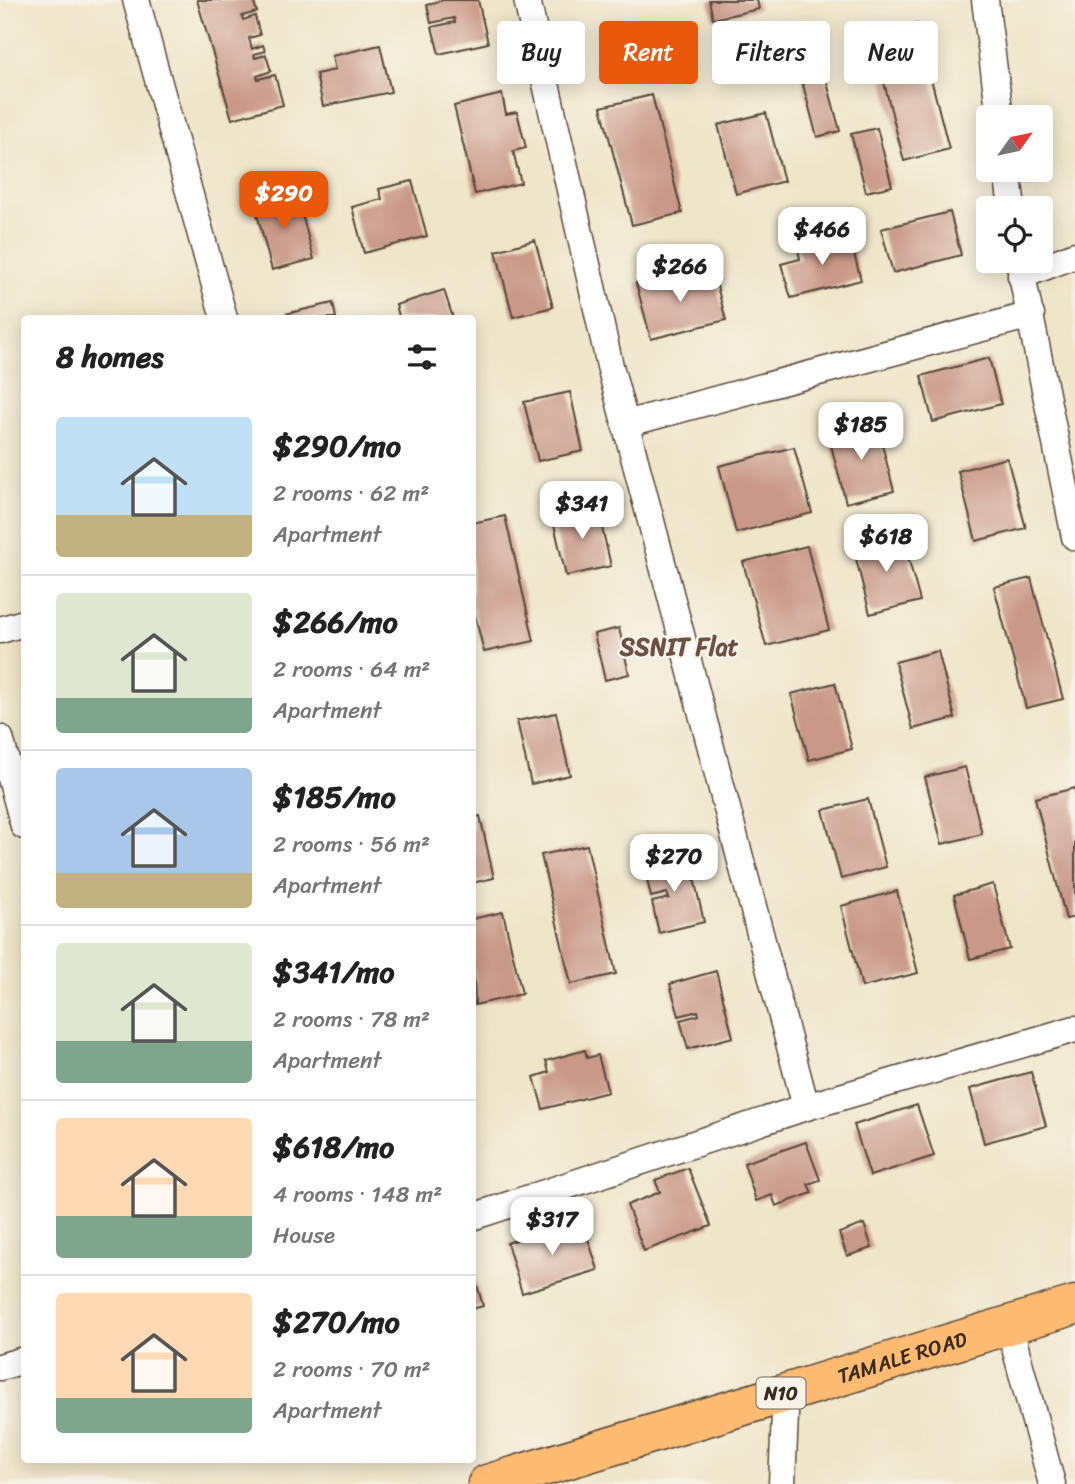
<!DOCTYPE html>
<meta charset="utf-8">
<style>
body{margin:0;font-family:Sriracha,sans-serif;background:#f6f6f6;color:#222;height:100vh;display:flex;flex-direction:column;font-size:26px;white-space:nowrap}
*{box-sizing:border-box;margin:0}
p{font-size:23px;color:#767676}
.icon{flex:none;width:38px;height:38px;fill:none;stroke:currentColor;stroke-width:2;stroke-linecap:round;stroke-linejoin:round}
.map{position:relative;flex:1;overflow:hidden}
.drawer{position:absolute;left:21px;top:315px;width:455px;height:1148px;display:flex;flex-direction:column;background:#fff;border-radius:7px;box-shadow:0 4px 18px #0003}
.drawer>*{flex:none}
.hud{position:absolute;left:497px;top:21px;width:472px;height:63px;display:flex;gap:14px}
.needle{width:46px;rotate:57deg}
.tools{position:absolute;left:976px;top:105px;display:grid;gap:14px}
.tools a{display:grid;place-items:center;width:77px;height:77px;border-radius:7px;background:#fff;box-shadow:0 4px 18px #0003;font-size:35px}
.price{position:absolute;translate:-50% -60px;padding:0 16px;border-radius:14px;background:#fff;color:#222;font-size:23px;line-height:46px;filter:drop-shadow(0 2px 4px #0008)}
.price::after{content:'';position:absolute;left:50%;top:42px;width:21px;height:16px;margin-left:-10px;background:inherit;clip-path:polygon(0 0,100% 0,50% 100%)}
.price.active{background:#ea580c;color:#fff}
ul{padding:0;list-style:none}
li{display:flex;align-items:center;gap:21px;height:175px;padding:0 35px}
li+li{border-top:2px solid #e0e0e0}
li span{display:grid;place-items:center;flex:none;width:196px;height:140px;border-radius:7px;color:#555}
li>.icon{margin-inline-start:auto}
span .icon{width:84px;height:84px;fill:#fffc;stroke-width:1}
li b{font-size:30px}
h2{display:flex;justify-content:space-between;align-items:center;height:84px;padding:0 35px;font-size:30px}
.tag{padding:0 24px;border-radius:7px;background:#fff;box-shadow:0 4px 18px #0003;font-size:24px;line-height:63px}
.tag.active{background:#ea580c;color:#fff}
.map>svg:first-child{display:block}
.building{fill:#c99888}
.lines{fill:none;stroke-linecap:round;stroke-linejoin:round}
.minor-casing{stroke:#564638;stroke-width:29}
.trunk-casing{stroke:#564638;stroke-width:41}
.minor{stroke:#fff;stroke-width:26}
.trunk{stroke:#ffbb71;stroke-width:38}
.labels{text-anchor:middle;stroke-width:5;stroke-linejoin:round;paint-order:stroke}
.shield{fill:#f7f3e8;stroke:#73665b;stroke-width:2}
.shield-label{font-size:19px;font-weight:bold;fill:#3b2a1e}
.street-label{font-size:21px;fill:#3b2a1e;stroke:#f7f3e8}
.quarter-label{font-size:24px;font-weight:bold;fill:#6d5043;stroke:#f7f3e8}
</style>
<div class="map">
<svg width="1075" height="1484" viewBox="0 0 1075 1484">
<rect width="100%" height="100%" fill="#f7f3e8"/>
<filter id="ink" filterUnits="userSpaceOnUse"><feTurbulence type="fractalNoise" baseFrequency=".0143" numOctaves="2"/><feDisplacementMap in="SourceGraphic" scale="14" xChannelSelector="R" yChannelSelector="G"/><feConvolveMatrix kernelMatrix="1 2 1 2 8 2 1 2 1" color-interpolation-filters="sRGB"/></filter>
<filter id="wash" filterUnits="userSpaceOnUse"><feTurbulence type="fractalNoise" baseFrequency=".00686" numOctaves="4" result="noise"/><feDisplacementMap in="SourceGraphic" scale="28" xChannelSelector="R" yChannelSelector="G"/><feGaussianBlur stdDeviation="1.57" result="paint"/><feColorMatrix in="noise" values="0 0 0 0 0 0 0 0 0 0 0 0 0 0 0 0 0 1.4 0 .05"/><feComposite in="paint" operator="in"/></filter>
<g filter="url(#wash)">
<rect width="100%" height="100%" fill="#efe5c9"/>
<g id="blocks">
<g class="building">
<path d="M197,0H253L257,12L242,16L243,20L255,16L260,35L249,38L252,49L263,45L265,51L254,54L255,58L266,55L271,71L257,76L258,79L275,75L283,105L232,119Z"/>
<path d="M443,0H478L488,43L439,54L432,27L455,22L454,18L431,23L427,5Z"/>
<path d="M709,0H757L759,9L713,19Z"/>
<path d="M917,24L949,149L904,161L875,47L885,45L883,39L873,41L872,35Z"/>
<path d="M380,45L391,92L323,106L316,74L335,70L332,56Z"/>
<path d="M821,60L840,131L817,137L798,66Z"/>
<path d="M502,94L506,114L517,112L526,148L513,151L521,183L475,194L454,106Z"/>
<path d="M652,95L682,213L632,225L601,107Z"/>
<path d="M766,113L784,181L736,194L718,125Z"/>
<path d="M877,128L892,186L866,192L851,134Z"/>
<path d="M412,181L427,236L364,253L352,207L382,199L379,189Z"/>
<path d="M296,192L314,259L272,270L254,203Z"/>
<path d="M950,212L961,255L893,273L881,229Z"/>
<path d="M849,235L861,280L791,298L781,264L800,259L798,249Z"/>
<path d="M535,240L553,307L513,317L496,251Z"/>
<path d="M713,271L726,320L651,339L636,283L667,275L669,283Z"/>
<path d="M444,290L453,318H392L399,316L396,305Z"/>
<path d="M333,303L336,318H286L285,314Z"/>
<path d="M989,358L1001,404L933,422L921,376Z"/>
<path d="M570,392L583,451L538,461L524,402Z"/>
<path d="M876,421L894,491L846,503L828,434Z"/>
<path d="M794,447L812,513L736,533L719,466Z"/>
<path d="M1007,458L1026,528L976,541L958,471Z"/>
<path d="M597,506L611,566L566,576L552,516Z"/>
<path d="M505,516L534,641L484,652L472,603V523Z"/>
<path d="M902,535L920,601L870,614L853,547Z"/>
<path d="M807,546L829,630L766,646L743,562Z"/>
<path d="M1031,578L1063,699L1026,708L994,587Z"/>
<path d="M619,628L629,674L605,680L594,634Z"/>
<path d="M938,651L955,718L913,729L895,662Z"/>
<path d="M835,683L852,749L809,760L791,694Z"/>
<path d="M556,713L570,775L531,784L517,721Z"/>
<path d="M965,767L982,834L942,844L925,777Z"/>
<path d="M1075,788V917L1066,919L1035,798Z"/>
<path d="M868,799L886,867L841,879L823,810Z"/>
<path d="M480,816L494,878L472,883V818Z"/>
<path d="M587,845L616,974L571,984L541,855Z"/>
<path d="M689,856L704,922L659,933L652,902L669,898L667,893L651,897L644,866Z"/>
<path d="M993,884L1010,949L970,959L954,895Z"/>
<path d="M897,891L918,973L862,987L841,906Z"/>
<path d="M503,912L522,994L475,1005L472,919Z"/>
<path d="M716,971L733,1037L688,1049L680,1020L699,1015L698,1011L679,1016L670,984Z"/>
<path d="M585,1050L587,1058L598,1055L608,1092L543,1109L534,1077L549,1072L546,1061Z"/>
<path d="M1031,1072L1046,1126L984,1143L970,1089Z"/>
<path d="M917,1105L934,1156L870,1176L854,1125Z"/>
<path d="M806,1142L820,1180L808,1184L812,1193L776,1206L772,1195L756,1201L744,1163Z"/>
<path d="M688,1168L711,1226L644,1251L627,1205L660,1192L655,1180Z"/>
<path d="M582,1220L598,1270L522,1293L507,1243Z"/>
<path d="M864,1224L872,1248L847,1256L839,1233Z"/>
<path d="M473,1271L483,1306L472,1309V1272Z"/>
</g>
</g>
</g>
<g filter="url(#ink)">
<use href="#blocks" fill-opacity="0" stroke="#564638" stroke-width="2"/>
<g class="lines">
<defs>
<g id="minor">
<path d="M136,0L224,318"/>
<path d="M985,0L1000,117"/>
<path d="M1007,170L1012,208"/>
<path d="M1019,261L1075,537"/>
<path d="M1021,276L1075,255"/>
<path d="M625,424L1031,315"/>
<path d="M0,630L24,623"/>
<path d="M0,738L24,826"/>
<path d="M806,1107L1075,1029"/>
<path d="M472,1217L806,1107L610,366L527,0"/>
<path d="M1009,1325L1052,1484"/>
<path d="M0,1367L24,1360"/>
<path d="M782,1484L786,1391"/>
</g>
<g id="trunk">
<path id="s1" d="M487,1484L1075,1305"/>
</g>
</defs>
<use href="#minor" class="minor-casing"/>
<use href="#trunk" class="trunk-casing"/>
<use href="#minor" class="minor"/>
<use href="#trunk" class="trunk"/>
</g>
</g>
<g class="labels">
<rect class="shield" x="756.5" y="1377.5" width="49" height="31" rx="5"/>
<g class="shield-label">
<text x="781" y="1400">N10</text>
</g>
<g class="street-label">
<text dy="7" stroke="none"><textPath href="#s1" startOffset="434">TAMALE ROAD</textPath></text>
</g>
<g class="quarter-label">
<text x="679" y="655">SSNIT Flat</text>
</g>
</g>
</svg>
<div class="tools">
<a><svg class="needle" viewBox="-14 -14 28 28"><path d="M0-13l5 13h-10z" fill="#e53935"/><path d="M0 13l5-13h-10z" fill="#767676"/></svg></a>
<a><svg class="icon" aria-label="locate" viewBox="0 0 24 24"><circle cx="12" cy="12" r="6"/><path d="M12 2v4M12 18v4M2 12h4M18 12h4"/></svg></a>
</div>
<b class="price active" style="left:284px;top:231px">$290</b>
<b class="price" style="left:822px;top:267px">$466</b>
<b class="price" style="left:680px;top:304px">$266</b>
<b class="price" style="left:861px;top:462px">$185</b>
<b class="price" style="left:582px;top:541px">$341</b>
<b class="price" style="left:886px;top:574px">$618</b>
<b class="price" style="left:674px;top:894px">$270</b>
<b class="price" style="left:552px;top:1257px">$317</b>
<div class="hud">
<a class="tag">Buy</a>
<a class="tag active">Rent</a>
<a class="tag">Filters</a>
<a class="tag">New</a>
</div>
<section class="drawer">
<h2>8 homes<svg class="icon" aria-label="filters" viewBox="0 0 24 24"><path d="M4 7h16M4 17h16"/><circle cx="9" cy="7" r="2"/><circle cx="15" cy="17" r="2"/></svg></h2>
<ul>
<li><span style="background:linear-gradient(#bfe0f5 70%,#c2b280 0)"><svg class="icon" aria-label="home" viewBox="0 0 24 24"><path d="M3 11l9-7 9 7M6 9v11h12V9"/></svg></span><div><b>$290/mo</b><p>2 rooms · 62 m²</p><p>Apartment</p></div></li>
<li><span style="background:linear-gradient(#dfe7d0 75%,#7fa58c 0)"><svg class="icon" aria-label="home" viewBox="0 0 24 24"><path d="M3 11l9-7 9 7M6 9v11h12V9"/></svg></span><div><b>$266/mo</b><p>2 rooms · 64 m²</p><p>Apartment</p></div></li>
<li><span style="background:linear-gradient(#a9c7e8 75%,#c2b280 0)"><svg class="icon" aria-label="home" viewBox="0 0 24 24"><path d="M3 11l9-7 9 7M6 9v11h12V9"/></svg></span><div><b>$185/mo</b><p>2 rooms · 56 m²</p><p>Apartment</p></div></li>
<li><span style="background:linear-gradient(#dfe7d0 70%,#7fa58c 0)"><svg class="icon" aria-label="home" viewBox="0 0 24 24"><path d="M3 11l9-7 9 7M6 9v11h12V9"/></svg></span><div><b>$341/mo</b><p>2 rooms · 78 m²</p><p>Apartment</p></div></li>
<li><span style="background:linear-gradient(#ffd9b3 70%,#7fa58c 0)"><svg class="icon" aria-label="home" viewBox="0 0 24 24"><path d="M3 11l9-7 9 7M6 9v11h12V9"/></svg></span><div><b>$618/mo</b><p>4 rooms · 148 m²</p><p>House</p></div></li>
<li><span style="background:linear-gradient(#ffd9b3 75%,#7fa58c 0)"><svg class="icon" aria-label="home" viewBox="0 0 24 24"><path d="M3 11l9-7 9 7M6 9v11h12V9"/></svg></span><div><b>$270/mo</b><p>2 rooms · 70 m²</p><p>Apartment</p></div></li>
</ul>
</section>
</div>
